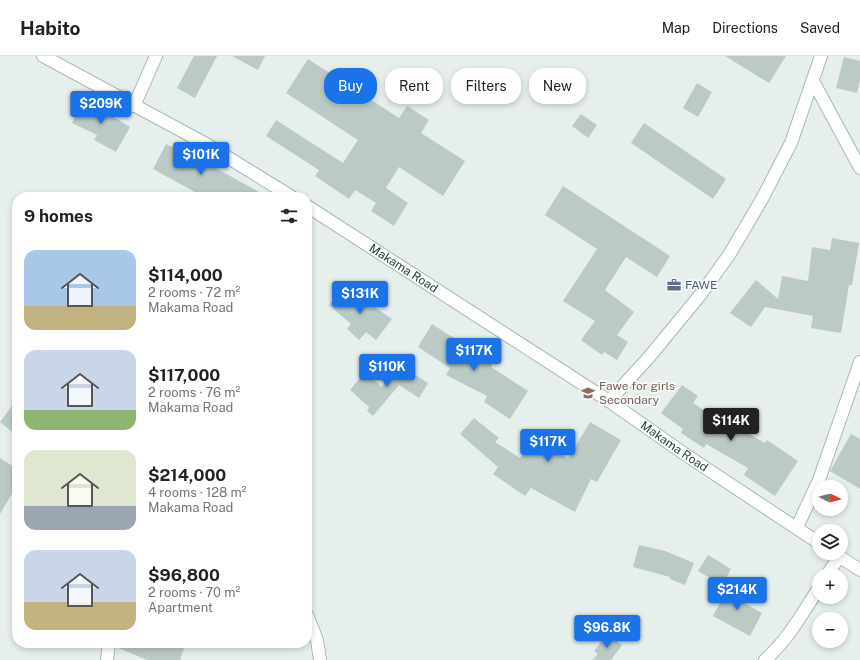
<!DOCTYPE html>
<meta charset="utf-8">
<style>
body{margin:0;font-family:"Public Sans",sans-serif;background:#f2f2f2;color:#202124;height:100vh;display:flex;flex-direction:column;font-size:15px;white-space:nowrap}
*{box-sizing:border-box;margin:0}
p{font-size:13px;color:#757577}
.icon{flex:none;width:22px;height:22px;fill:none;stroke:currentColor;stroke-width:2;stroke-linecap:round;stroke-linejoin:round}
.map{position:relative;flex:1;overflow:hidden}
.side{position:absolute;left:12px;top:136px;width:300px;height:456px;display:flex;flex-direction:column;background:#fff;border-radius:16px;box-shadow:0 2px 6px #0003}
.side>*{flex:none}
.guide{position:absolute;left:324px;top:12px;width:380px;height:36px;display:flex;gap:8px}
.needle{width:26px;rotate:96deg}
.fabs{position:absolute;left:812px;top:424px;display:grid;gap:8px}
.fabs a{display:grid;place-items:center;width:36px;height:36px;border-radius:50%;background:#fff;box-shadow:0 2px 6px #0003;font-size:20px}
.price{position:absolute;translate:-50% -34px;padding:0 9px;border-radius:4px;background:#1a73e8;color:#fff;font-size:13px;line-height:26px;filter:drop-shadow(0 1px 2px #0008)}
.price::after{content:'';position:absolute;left:50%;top:24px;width:12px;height:9px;margin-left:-6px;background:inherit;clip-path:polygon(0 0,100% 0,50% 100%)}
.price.current{background:#222;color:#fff}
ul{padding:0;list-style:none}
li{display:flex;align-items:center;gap:12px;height:100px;padding:0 12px}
li span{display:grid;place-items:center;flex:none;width:112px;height:80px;border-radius:12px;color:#555}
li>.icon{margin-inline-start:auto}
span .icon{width:48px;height:48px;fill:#fffc;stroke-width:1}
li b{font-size:17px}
h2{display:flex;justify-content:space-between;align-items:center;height:48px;padding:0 12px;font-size:17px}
.tag{padding:0 14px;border-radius:16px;background:#fff;box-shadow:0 2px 6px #0003;font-size:14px;line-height:36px}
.tag.current{background:#1a73e8;color:#fff}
header{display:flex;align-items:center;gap:24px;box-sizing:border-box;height:56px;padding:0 20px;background:#fff;border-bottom:1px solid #e0e0e0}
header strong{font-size:19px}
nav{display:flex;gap:22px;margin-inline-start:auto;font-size:14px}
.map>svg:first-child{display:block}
.building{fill:#bbcac4}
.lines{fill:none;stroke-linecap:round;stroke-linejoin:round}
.minor-casing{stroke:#a8b8b2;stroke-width:14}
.minor{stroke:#fff;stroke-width:12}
.labels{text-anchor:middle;stroke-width:3.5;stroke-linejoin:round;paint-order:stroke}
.street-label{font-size:12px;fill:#24423a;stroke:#f7fbf9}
.service-label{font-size:12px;fill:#4e5e75;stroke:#f7fbf9;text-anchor:start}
.education-label{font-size:12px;fill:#785e54;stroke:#f7fbf9;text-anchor:start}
</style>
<header>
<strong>Habito</strong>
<nav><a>Map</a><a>Directions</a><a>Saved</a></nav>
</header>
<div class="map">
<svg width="860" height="604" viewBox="0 0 860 604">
<rect width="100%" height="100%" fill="#e6efeb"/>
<g class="building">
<path d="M194,0H217L195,42L177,32Z"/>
<path d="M232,0H265L258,14Z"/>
<path d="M725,0H786L769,27Z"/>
<path d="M844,1L860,5V25L857,37L836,32Z"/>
<path d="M308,3L399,62L407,50L429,64L421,77L465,105L443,140L399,111L386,132L408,147L394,170L371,155L376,147L355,134L349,143L315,120L319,114L266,80L276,64L343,107L358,84L286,37Z"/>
<path d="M697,27L712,36L698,61L683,52Z"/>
<path d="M86,41L104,50L102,54L130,71L116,96L94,84L97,79L72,67Z"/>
<path d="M581,58L597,69L588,82L572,70Z"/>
<path d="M644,67L726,123L713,143L631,87Z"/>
<path d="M166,88L199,106L201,104L268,141H204L153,113Z"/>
<path d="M563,130L670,200L657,221L626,201L605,234L634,256L617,279L628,286L617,304L604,296L602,299L581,284L595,265L563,245L597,193L545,159Z"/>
<path d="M832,182L859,187L852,229H849L841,277L811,272L813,260L776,253L765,251L751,271L730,257L756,224L778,243L782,220L808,225L812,191L830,194Z"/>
<path d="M345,230L371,252L373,250L392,263L376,284L366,276L359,284L347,273L351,268L329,249Z"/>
<path d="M432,268L457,284L455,286L493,306L491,311L528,335L510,363L484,346L487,340L446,319L450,312L418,291Z"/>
<path d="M397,307L428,327L419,342L399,329L373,360L367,355L369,351L350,334L365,316L382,331Z"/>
<path d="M682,329L698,340L693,347L728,370L730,367L765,387L767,384L798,405L775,440L744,419L748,412L706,388L704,392L681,377L683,373L661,357Z"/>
<path d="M17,343V380L0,366Z"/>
<path d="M474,362L499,382L495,386L520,402L535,380L568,403L590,366L621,384L597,426L591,423L575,456L531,432L525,440L493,418L498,411L460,378Z"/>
<path d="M851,378L860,383V433L830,415Z"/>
<path d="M0,402L17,413V429L0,458Z"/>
<path d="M639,489L665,495L694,507L685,529L670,523V521L633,511Z"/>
<path d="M708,499L731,513L722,529L698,515Z"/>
<path d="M731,526L745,533L739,544L762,557L750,580L713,560Z"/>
<path d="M607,578L622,589L611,604H592L598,598L594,595Z"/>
<path d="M116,587H186L180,604H147L116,591Z"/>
</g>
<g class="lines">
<defs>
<g id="minor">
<path d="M43,0L206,88L292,141"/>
<path d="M813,25L860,112"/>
<path d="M134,50L156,0"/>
<path id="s1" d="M307,150L609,345L686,399L819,487"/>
<path d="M609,345L650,300L701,238L729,199L762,143L791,87L821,0"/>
<path d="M797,471L819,424L860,306"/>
<path d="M834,497L860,514"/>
<path d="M827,519L839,501"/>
<path d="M307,559L317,584L320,604"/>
<path d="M107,604L109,587"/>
<path d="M765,604C788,584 803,556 819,532"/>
</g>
</defs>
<use href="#minor" class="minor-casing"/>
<use href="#minor" class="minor"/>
</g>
<defs>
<symbol id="office-bare" viewBox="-9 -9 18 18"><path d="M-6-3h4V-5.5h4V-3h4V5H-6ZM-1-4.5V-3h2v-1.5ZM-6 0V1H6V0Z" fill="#5c6f8a" stroke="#f7fbf9" stroke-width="2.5" paint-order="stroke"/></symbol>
<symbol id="school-bare" viewBox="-9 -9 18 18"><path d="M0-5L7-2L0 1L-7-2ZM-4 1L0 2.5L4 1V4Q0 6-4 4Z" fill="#8d6e63" stroke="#f7fbf9" stroke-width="2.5" paint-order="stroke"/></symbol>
</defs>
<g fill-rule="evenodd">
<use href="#office-bare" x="664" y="219" width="20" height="20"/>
<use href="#school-bare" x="578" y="327" width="20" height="20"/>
</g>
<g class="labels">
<g class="street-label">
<text dy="4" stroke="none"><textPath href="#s1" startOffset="115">Makama Road</textPath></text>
<text dy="4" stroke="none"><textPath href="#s1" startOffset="439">Makama Road</textPath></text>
</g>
<g class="service-label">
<text x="685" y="233">FAWE</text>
</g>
<g class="education-label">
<text x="599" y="334">Fawe for girls<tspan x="599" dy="14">Secondary</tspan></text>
</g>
</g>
</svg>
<div class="fabs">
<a><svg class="needle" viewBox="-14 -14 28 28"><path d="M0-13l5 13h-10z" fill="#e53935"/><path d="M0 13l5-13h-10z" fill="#757577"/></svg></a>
<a><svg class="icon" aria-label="layers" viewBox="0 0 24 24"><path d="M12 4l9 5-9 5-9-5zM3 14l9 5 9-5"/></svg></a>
<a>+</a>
<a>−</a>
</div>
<b class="price" style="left:101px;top:69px">$209K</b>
<b class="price" style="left:201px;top:120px">$101K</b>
<b class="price" style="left:360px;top:259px">$131K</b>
<b class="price" style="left:474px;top:316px">$117K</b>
<b class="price" style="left:387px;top:332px">$110K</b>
<b class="price current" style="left:731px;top:386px">$114K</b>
<b class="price" style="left:548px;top:407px">$117K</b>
<b class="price" style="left:737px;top:555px">$214K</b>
<b class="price" style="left:607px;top:593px">$96.8K</b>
<div class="guide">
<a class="tag current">Buy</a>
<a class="tag">Rent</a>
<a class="tag">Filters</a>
<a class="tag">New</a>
</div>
<section class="side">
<h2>9 homes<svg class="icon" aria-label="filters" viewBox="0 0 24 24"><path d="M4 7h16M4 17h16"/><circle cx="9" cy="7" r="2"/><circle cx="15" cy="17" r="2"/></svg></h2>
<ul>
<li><span style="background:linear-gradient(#a9c7e8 70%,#c2b280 0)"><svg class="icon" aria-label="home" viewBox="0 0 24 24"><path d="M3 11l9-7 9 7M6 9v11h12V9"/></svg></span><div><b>$114,000</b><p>2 rooms · 72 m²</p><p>Makama Road</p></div></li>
<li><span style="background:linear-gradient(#c9d6e8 75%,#8fb573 0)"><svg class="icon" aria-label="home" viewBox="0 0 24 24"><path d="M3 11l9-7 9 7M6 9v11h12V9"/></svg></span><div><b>$117,000</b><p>2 rooms · 76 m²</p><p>Makama Road</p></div></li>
<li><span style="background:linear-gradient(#dfe7d0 70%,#9aa5b1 0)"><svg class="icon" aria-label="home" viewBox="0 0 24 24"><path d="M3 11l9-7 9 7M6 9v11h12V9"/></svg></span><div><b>$214,000</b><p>4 rooms · 128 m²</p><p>Makama Road</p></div></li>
<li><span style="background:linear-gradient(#c9d6e8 65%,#c2b280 0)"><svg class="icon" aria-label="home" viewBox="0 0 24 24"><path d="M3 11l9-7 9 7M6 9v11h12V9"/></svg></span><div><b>$96,800</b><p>2 rooms · 70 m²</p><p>Apartment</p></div></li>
</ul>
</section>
</div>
